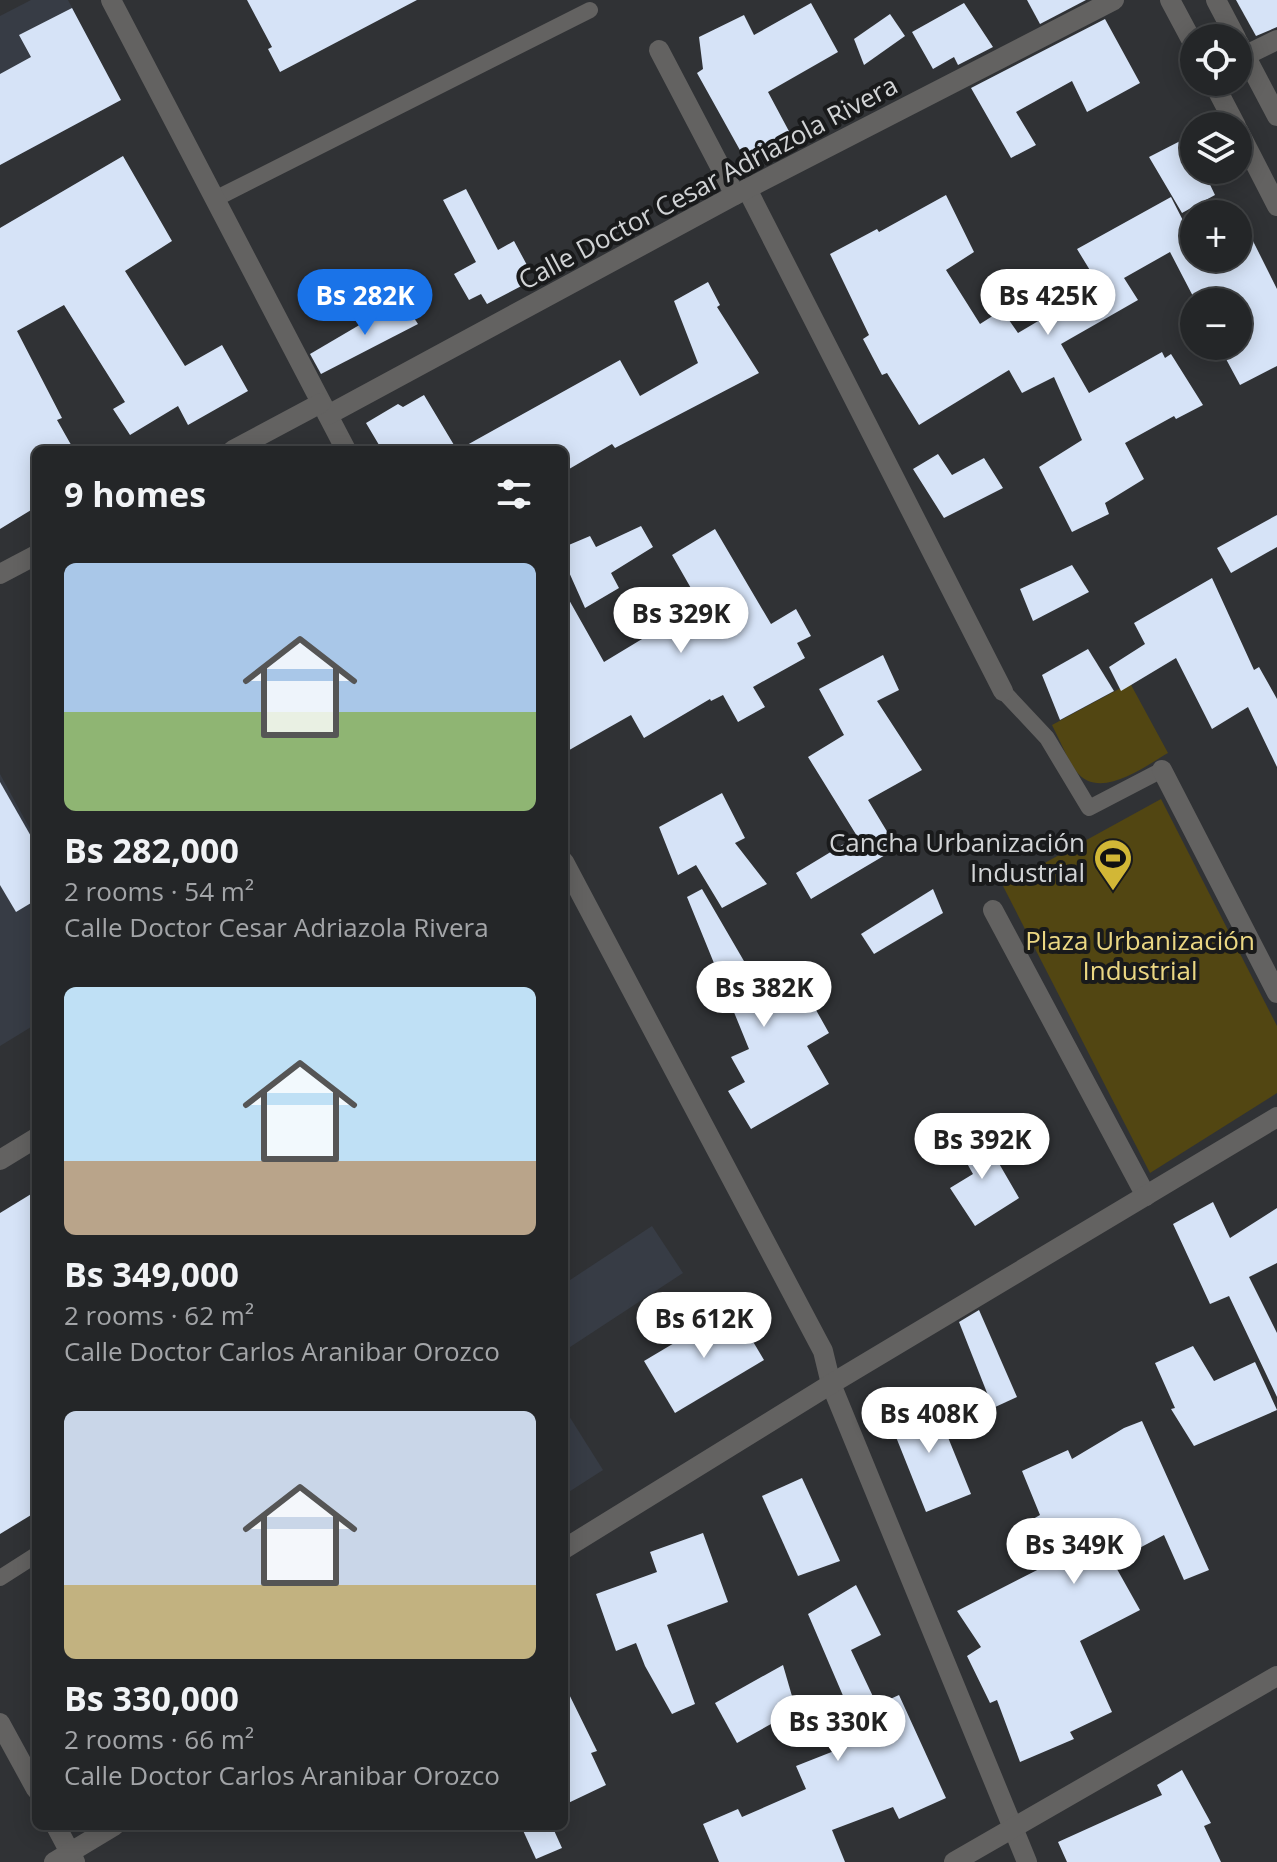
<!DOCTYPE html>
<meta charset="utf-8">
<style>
body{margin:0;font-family:"Open Sans",sans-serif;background:#2c2e30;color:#f1f3f6;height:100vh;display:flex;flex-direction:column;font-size:30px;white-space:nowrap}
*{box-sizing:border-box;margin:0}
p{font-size:26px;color:#a3a5a8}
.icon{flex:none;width:44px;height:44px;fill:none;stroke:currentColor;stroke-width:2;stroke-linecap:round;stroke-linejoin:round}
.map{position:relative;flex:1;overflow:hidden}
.drawer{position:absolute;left:32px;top:446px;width:536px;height:1384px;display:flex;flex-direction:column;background:#242628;border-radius:12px;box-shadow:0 4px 20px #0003,0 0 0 2px #414345}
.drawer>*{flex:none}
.tools{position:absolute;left:1180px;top:24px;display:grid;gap:16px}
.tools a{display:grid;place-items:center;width:72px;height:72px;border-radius:50%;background:#242628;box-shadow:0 4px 20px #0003,0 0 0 2px #414345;font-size:40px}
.price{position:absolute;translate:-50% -68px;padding:0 18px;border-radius:28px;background:#fff;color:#222;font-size:26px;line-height:52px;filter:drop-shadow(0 2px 4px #0008)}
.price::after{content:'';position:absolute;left:50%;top:48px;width:24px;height:18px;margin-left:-12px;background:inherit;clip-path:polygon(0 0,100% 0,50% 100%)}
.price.active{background:#1a73e8;color:#fff}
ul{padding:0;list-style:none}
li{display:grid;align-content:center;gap:16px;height:424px;padding:0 32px}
li span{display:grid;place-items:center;height:248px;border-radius:12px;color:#555}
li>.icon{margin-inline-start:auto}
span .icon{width:144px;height:144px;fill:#fffc;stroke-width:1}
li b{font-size:34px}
h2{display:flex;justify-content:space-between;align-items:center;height:96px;padding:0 32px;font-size:34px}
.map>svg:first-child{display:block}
.built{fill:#373c45}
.green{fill:#524612}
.building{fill:#d6e3f7}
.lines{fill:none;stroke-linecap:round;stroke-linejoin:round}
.service{stroke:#636261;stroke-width:16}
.minor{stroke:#636261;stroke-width:20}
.tertiary{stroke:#636261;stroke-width:20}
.labels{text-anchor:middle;stroke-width:8;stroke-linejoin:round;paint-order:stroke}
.street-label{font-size:26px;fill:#d1d3d5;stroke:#191a1b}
.poi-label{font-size:26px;fill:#d1d3d5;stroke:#191a1b;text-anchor:end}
.park-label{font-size:26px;fill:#ebd783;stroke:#191a1b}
</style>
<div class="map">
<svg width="1277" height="1862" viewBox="0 0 1277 1862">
<rect width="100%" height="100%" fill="#303235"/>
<g class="built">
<path d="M31,0H68L121,100L0,165V16Z"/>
<path d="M0,774L36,840V1024L0,1046Z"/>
<path d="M652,1226L683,1273L564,1351V1284Z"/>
<path d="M564,1408L603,1470L564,1495Z"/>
</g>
<g class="green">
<path d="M1130,683L1168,753C1145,766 1099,802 1076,771C1066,757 1060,740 1052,725Z"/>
<path d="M1161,799L1277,1026V1093L1150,1173L1003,886Z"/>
</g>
<g class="building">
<path d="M247,0H417L280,72L268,49L272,47Z"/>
<path d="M1027,0H1086L1040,24Z"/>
<path d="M1236,0H1277V27L1256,36Z"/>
<path d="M811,3L838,52L768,92L791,135L746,161L697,73L703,69L699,37L744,15L754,35Z"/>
<path d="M964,3L993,47L958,65L954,57L933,69L912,32Z"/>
<path d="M72,8L121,100L0,165V74L31,57L19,35Z"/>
<path d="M890,14L905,36L864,65L854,39Z"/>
<path d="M1105,19L1140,83L1087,112L1072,81L1016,112L1036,145L1011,158L971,88Z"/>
<path d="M1188,137L1194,150V170H1203L1215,195L1182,213L1149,157Z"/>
<path d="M123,156L172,241L125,271L185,366L222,345L248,391L188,425L178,406L130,435L113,409L125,402L64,305L17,331L62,418L57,420L74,450H36V507L0,529V228Z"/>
<path d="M466,189L498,250L514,241L528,267L523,271L529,282L487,304L481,294L469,300L454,274L476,262L443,200Z"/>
<path d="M946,195L974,252L946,270L980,324L1002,310L1018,333L1099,285L1077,249L1171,197L1194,242V258H1202L1206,266L1221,258H1238V249L1253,241L1277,289V366L1240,385L1219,346H1238V302H1196L1170,252L1124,278L1138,300L1061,344L1089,393L1162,352L1165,358L1171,354L1203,405L1176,419L1174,416L1125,443L1144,479L1105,503L1109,514L1072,532L1039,467L1082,440L1054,377L1022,393L1009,370L919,425L887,373L882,375L863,339L869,335L830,254L877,229L879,232Z"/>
<path d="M708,282L720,305L717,307L759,373L615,448L612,444L564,472V450H458L620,360L640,396L698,363L674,301Z"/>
<path d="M402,300L418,324L321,374L310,354Z"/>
<path d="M424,395L457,450H382L366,423L398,404L403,407Z"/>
<path d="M938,454L952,475L984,458L1003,488L944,518L913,469Z"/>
<path d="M1277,515V547L1231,573L1217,548Z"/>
<path d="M641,526L653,547L611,573L619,588L585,608L564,561V547L590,536L596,547Z"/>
<path d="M715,529L771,624L796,609L811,636L797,643L805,658L753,687L765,707L738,722L723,695L711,701L710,699L644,738L631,715L564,753V591L604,662L700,604L672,555Z"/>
<path d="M1072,565L1089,592L1033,621L1020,589Z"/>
<path d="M1212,578L1254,670L1259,667L1277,699V767L1248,707L1212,729L1176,658L1121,691L1109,667L1145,644L1134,623Z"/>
<path d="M1088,649L1114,691L1060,720L1042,675Z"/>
<path d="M883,655L899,690L877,701L922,770L868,800L897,848L811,899L796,873L857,836L808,757L844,735L819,689Z"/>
<path d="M0,782L36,845V900L16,912L0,885Z"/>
<path d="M722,793L745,838L735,843L767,884L722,908L696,865L678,875L659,827Z"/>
<path d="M702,889L762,992L786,978L798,1001L807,994L829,1033L807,1046L829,1084L751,1129L728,1091L745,1082L731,1057L749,1049L687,897Z"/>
<path d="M933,889L943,913L874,954L861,934Z"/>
<path d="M979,1129L1019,1198L975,1226L950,1188L973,1174L955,1142Z"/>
<path d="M36,1191V1512L0,1534V1213Z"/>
<path d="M1213,1202L1230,1238L1277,1208V1263L1249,1277L1277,1333V1397L1229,1296L1210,1304L1173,1224Z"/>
<path d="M733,1308L764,1360L675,1413L644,1361Z"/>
<path d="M979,1310L1017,1397L993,1408L959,1322Z"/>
<path d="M1193,1346L1214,1381L1255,1362L1277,1410L1194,1446L1171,1409L1175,1408L1155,1363Z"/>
<path d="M932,1398L971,1494L926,1512L888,1417Z"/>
<path d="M1142,1421L1209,1570L1184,1580L1164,1535L1113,1562L1140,1610L1080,1641L1112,1712L1070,1732L1074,1739L1020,1762L997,1700L990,1703L967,1656L981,1647L957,1611L1047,1565L1033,1519L1040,1515L1022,1471L1068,1450L1072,1459L1124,1428Z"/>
<path d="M802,1478L840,1561L798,1576L762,1496Z"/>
<path d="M703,1533L728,1602L667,1625L695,1704L672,1714L645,1666L636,1643L616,1651L596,1594L657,1572L650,1552Z"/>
<path d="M856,1585L881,1635L851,1650L877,1705L899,1695L946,1798L899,1819L893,1807L832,1830L845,1862H719L703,1824L738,1809L742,1817L806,1789L796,1766L862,1740L808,1614Z"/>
<path d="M783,1665L796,1710L737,1743L715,1703Z"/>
<path d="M564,1684L597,1751L591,1753L606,1785L564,1805Z"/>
<path d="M1182,1770L1211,1823L1204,1826L1221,1862H1067L1058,1842L1162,1795L1157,1785Z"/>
<path d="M521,1826H552L562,1848L536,1859Z"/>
</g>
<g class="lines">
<g class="service">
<path d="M215,199L590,10"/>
<path d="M1003,691L1047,738L1089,808L1162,770"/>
<path d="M0,1578L36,1555"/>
</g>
<g class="minor">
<path d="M111,0L346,450"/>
<path d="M659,50L735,195"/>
<path d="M1238,59L1277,40"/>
<path d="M747,189L1003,691"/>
<path d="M328,415L735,195L1114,0"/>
<path d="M233,450L321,403"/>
<path d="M0,574L36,555"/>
<path d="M1162,770L1277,993"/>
<path d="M564,862L823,1351L831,1384L1027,1862"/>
<path d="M993,910L1146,1196"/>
<path d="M0,1160L36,1138"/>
<path d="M564,1549L831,1384L1277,1117"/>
<path d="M0,1723L36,1789"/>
<path d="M56,1826L75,1862"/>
<path d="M54,1862L114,1826"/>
<path d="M954,1862L1277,1676"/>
</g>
<g class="tertiary">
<path d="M1170,0L1194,45"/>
<path d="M1216,0L1236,38"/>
<path d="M1238,42L1277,116"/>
<path d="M1213,82L1236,126"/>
<path d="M1238,130L1277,206"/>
</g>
</g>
<defs>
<symbol id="stadium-pin" viewBox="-11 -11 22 30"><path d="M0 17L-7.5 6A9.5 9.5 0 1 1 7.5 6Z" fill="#d2b736" stroke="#191a1b"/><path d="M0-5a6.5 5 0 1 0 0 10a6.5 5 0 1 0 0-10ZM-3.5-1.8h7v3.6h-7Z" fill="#111"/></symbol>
</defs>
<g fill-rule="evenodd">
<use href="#stadium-pin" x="1091" y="836" width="44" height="60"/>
</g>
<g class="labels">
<g class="street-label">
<text transform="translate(708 183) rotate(-28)" y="9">Calle Doctor Cesar Adriazola Rivera</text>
</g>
<g class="poi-label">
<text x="1085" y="852">Cancha Urbanización<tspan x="1085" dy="30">Industrial</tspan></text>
</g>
<g class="park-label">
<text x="1140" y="950">Plaza Urbanización<tspan x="1140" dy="30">Industrial</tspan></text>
</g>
</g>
</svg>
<div class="tools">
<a><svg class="icon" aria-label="locate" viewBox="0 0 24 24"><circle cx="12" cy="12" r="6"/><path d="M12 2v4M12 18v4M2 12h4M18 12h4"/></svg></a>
<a><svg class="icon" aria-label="layers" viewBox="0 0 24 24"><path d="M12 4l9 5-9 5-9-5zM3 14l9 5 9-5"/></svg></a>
<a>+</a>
<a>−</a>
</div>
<b class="price active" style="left:365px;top:337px">Bs 282K</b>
<b class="price" style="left:1048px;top:337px">Bs 425K</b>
<b class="price" style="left:681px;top:655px">Bs 329K</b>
<b class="price" style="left:764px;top:1029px">Bs 382K</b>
<b class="price" style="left:982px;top:1181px">Bs 392K</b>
<b class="price" style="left:704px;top:1360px">Bs 612K</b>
<b class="price" style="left:929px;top:1455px">Bs 408K</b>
<b class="price" style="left:1074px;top:1586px">Bs 349K</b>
<b class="price" style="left:838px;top:1763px">Bs 330K</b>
<section class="drawer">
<h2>9 homes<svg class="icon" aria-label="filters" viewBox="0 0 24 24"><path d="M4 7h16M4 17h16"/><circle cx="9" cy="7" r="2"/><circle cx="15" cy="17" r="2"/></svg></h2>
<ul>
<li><span style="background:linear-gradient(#a9c7e8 60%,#8fb573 0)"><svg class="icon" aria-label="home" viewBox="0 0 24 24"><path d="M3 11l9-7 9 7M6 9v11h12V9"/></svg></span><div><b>Bs 282,000</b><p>2 rooms · 54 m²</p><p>Calle Doctor Cesar Adriazola Rivera</p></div></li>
<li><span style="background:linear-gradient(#bfe0f5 70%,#b9a48a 0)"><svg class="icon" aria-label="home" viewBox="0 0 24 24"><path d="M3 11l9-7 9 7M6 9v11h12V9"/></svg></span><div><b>Bs 349,000</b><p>2 rooms · 62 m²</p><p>Calle Doctor Carlos Aranibar Orozco</p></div></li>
<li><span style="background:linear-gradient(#c9d6e8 70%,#c2b280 0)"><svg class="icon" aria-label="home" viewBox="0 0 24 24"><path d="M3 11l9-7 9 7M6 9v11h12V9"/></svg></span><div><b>Bs 330,000</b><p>2 rooms · 66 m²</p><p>Calle Doctor Carlos Aranibar Orozco</p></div></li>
</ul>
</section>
</div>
